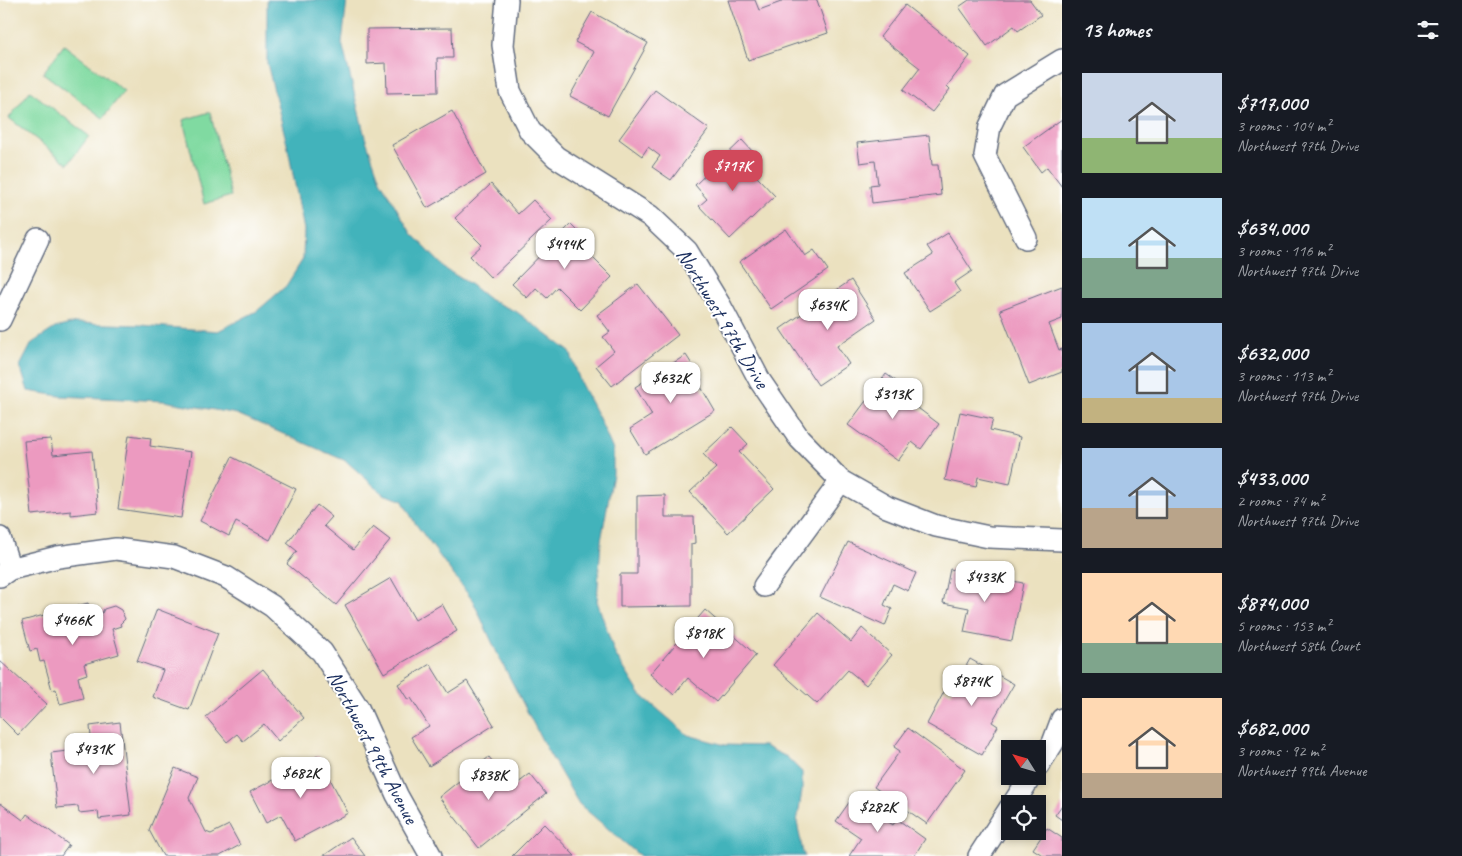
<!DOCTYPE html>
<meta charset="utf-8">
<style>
body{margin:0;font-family:Caveat,sans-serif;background:#20242c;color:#f1f3f6;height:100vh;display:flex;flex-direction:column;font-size:19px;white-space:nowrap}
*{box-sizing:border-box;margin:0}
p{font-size:16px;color:#9ea1a6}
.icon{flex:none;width:28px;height:28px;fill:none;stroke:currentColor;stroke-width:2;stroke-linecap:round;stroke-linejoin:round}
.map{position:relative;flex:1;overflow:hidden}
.sheet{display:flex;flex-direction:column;background:#171b24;width:400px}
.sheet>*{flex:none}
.needle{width:32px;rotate:307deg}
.controls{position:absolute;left:1001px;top:740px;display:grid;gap:10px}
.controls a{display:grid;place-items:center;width:45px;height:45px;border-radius:0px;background:#171b24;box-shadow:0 2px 8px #0003;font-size:25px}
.price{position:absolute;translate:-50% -42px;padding:0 11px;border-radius:10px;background:#fff;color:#222;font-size:16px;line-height:32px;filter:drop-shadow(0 1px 2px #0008)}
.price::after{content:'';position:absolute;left:50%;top:30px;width:15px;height:11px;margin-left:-8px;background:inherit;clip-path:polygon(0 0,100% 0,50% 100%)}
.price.selected{background:#d1495b;color:#fff}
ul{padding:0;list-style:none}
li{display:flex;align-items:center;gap:15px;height:125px;padding:0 20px}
li span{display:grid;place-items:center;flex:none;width:140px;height:100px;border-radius:0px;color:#555}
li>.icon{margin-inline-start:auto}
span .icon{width:60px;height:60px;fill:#fffc;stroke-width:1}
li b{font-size:21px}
h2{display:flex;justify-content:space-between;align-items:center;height:60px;padding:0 20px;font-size:21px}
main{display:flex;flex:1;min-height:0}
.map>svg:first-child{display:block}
.green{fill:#80daa1;stroke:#4e8480}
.water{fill:#43b3bb;stroke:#2f718c}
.building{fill:#ec9ac0}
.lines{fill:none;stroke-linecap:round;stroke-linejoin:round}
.street-casing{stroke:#646d80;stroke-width:24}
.street{stroke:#fff;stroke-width:21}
.labels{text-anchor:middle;stroke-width:4;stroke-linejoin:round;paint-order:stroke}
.street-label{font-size:21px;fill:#1b2f5e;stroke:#fff}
</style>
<main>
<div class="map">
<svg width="1062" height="856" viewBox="0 0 1062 856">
<rect width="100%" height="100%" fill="#fff"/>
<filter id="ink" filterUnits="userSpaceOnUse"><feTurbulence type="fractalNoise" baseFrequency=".02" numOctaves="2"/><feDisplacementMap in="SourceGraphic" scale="10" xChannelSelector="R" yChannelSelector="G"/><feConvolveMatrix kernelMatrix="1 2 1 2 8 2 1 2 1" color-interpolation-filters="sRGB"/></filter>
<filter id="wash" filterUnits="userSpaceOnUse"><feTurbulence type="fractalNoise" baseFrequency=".0096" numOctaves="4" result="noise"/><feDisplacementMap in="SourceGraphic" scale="20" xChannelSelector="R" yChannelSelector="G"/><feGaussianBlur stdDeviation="1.12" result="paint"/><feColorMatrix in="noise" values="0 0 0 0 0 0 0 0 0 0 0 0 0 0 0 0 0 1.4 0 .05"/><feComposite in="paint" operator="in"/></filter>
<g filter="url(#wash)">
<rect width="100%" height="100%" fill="#ebe1bf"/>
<g class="green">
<path d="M64,45L124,91L103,118L43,73Z"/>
<path d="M30,91L89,136L68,164L9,118Z"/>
<path d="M210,112L231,196L204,204L183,120Z"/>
</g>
<path class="water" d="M267,0H347L342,43L365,137L380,180L411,233L447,270L470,284L490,300L517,312L570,352L581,384L599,418L613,450V474L601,541L597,601L615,654L640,694L688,735L725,745L764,746L787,757L802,772V791L797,822L803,853L805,856H640L579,804L546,748L498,655L473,601L415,523L402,500L383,494L346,461L237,414L164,401L60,396L28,391L20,366L32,343L55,328L75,323L140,325L218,331L257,311L286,286L303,259L304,230L287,144L267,63Z"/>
<g id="blocks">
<g class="building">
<path d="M728,0H755L759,10L781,2V0H817L828,33L748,60Z"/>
<path d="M969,0H1030L1041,15L1018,31L1014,26L987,46L959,7Z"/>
<path d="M905,5L970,56L947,86L950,89L932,112L903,90L920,68L880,37Z"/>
<path d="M592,12L648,43L608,116L570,96L594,52L575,42Z"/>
<path d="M452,28L453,58H437L438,92L387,93L386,63L367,64V29Z"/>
<path d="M655,90L709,129L671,180L652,167L660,156L648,147L642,156L619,139Z"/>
<path d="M452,111L486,174L427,208L392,145Z"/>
<path d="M1062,119V187L1047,167L1041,172L1023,147Z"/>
<path d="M929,135L932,165H938L941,195L872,203L870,185L878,184L875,161L860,163L857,143Z"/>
<path d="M742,140L753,152L743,162L775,196L730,239L699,206L707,199L695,185Z"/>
<path d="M491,184L518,214L533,200L552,220L491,278L470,256L482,245L455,218Z"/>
<path d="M571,224L593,246L587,252L612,277L580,310L557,287L547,298L536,288L527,298L512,284Z"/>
<path d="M786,229L805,256L814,250L828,270L771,309L739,262Z"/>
<path d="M948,233L972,271L954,283L960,292L930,311L905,273L933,255L927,246Z"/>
<path d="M851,280L876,319L837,346L849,364L818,385L780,329Z"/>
<path d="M638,284L678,335L612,386L596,366L614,351L603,337L610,332L597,315Z"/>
<path d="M1062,286V319L1049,324L1059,350L1062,349V372L1029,385L1000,310Z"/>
<path d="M686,355L702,380L698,382L715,411L645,454L630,429L652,415L635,387Z"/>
<path d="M886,374L903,386L898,393L939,424L921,449L912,442L898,461L848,425Z"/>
<path d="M960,412L993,419L990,430L1020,437L1010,484L978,477L976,487L945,480Z"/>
<path d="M732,427L748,444L739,452L774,489L728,533L690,492L716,468L703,454Z"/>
<path d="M129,435L151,438L150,446L191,452L181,518L118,509Z"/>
<path d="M51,439L53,455L92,451L98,512L71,515V511L32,515L24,441Z"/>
<path d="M232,457L296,489L270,540L236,522L229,536L200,521Z"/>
<path d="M665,495V517H694L695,543L691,544V606L620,607V574H637V496Z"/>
<path d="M317,505L332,517L324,526L353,550L373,527L390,540L336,605L287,564L297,551L287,543Z"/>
<path d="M848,542L916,573L908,591L893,584L884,605L892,609L885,626L820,597Z"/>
<path d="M950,569L1023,583L1012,641L964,632L969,608L943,603Z"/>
<path d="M391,578L415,620L442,604L457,631L384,673L345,605Z"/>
<path d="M88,603L93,620L99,619L104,609L114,606L121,610L125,619L120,624L121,626L112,629L119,654L84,664L87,674L78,677L83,698L60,704L56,689L52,690L44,661L40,662L37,649L30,651L22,621L59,611L64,630L76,627L70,608Z"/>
<path d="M157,609L218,633L189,710L153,697L163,670L137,661Z"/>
<path d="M705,610L756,655L716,702L688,678L674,695L650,674Z"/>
<path d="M818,613L851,642L862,628L892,655L866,685L848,670L817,704L773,665Z"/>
<path d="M970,659L1014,684L992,722L998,726L982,755L927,724L945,690L951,693Z"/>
<path d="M0,661L47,704L18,735L0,717Z"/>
<path d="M430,664L448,693L467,681L494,725L429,766L411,737L429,726L411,698L408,700L398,684Z"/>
<path d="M263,669L304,718L278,741L264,724L243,741L237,734L227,742L206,717Z"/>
<path d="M120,722L131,815L99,819L98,811L79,813L78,806L57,808L51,753L92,748L90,726Z"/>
<path d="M908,728L965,770L927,824L874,787L900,751L894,747Z"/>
<path d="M318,756L348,813L295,841L281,815L266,823L250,792Z"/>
<path d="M489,757L513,787L530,774L546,794L479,848L439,797Z"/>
<path d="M175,768L198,777L189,798L206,832L211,834L229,825L240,845L220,856H163L149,830Z"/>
<path d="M853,797L893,825L897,819L925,839L914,856H849L861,838L836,821Z"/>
<path d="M0,803L23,820L27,814L69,845L61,856H0Z"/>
<path d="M1062,805V820L1055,815Z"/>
<path d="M544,824L575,856H512Z"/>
<path d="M1047,828L1062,838V856H1044L1033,849Z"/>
<path d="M351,837L365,856H323Z"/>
</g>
</g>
</g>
<g filter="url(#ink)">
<use href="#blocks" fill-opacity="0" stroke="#646d80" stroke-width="1"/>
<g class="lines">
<defs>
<g id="street">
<path d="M507,0L503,45L510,91L530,131L556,157L650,216L687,251L721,307L760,381L799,438L841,481L887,507L936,526L989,537L1062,540"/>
<path d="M1026,238L985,156L990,126L1005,95L1062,60"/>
<path d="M0,320L38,239"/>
<path d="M0,538L10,569"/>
<path d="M0,576L10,569L58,557L116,549L174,557L226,577L272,606L322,652L358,708L397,795L431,856"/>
<path d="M764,586L841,481"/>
<path d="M1038,766L1053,743L1062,719"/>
<path d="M1013,804L1031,776"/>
<path d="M979,856L1010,808"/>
</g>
</defs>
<use href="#street" class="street-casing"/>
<use href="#street" class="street"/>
</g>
</g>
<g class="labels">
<g class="street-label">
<text transform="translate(723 318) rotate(59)" y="7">Northwest 97th Drive</text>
<text transform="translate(373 747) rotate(62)" y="7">Northwest 99th Avenue</text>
</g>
</g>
</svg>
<div class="controls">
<a><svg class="needle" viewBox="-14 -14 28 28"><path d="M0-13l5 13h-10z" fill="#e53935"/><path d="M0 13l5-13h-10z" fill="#9ea1a6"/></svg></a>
<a><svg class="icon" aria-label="locate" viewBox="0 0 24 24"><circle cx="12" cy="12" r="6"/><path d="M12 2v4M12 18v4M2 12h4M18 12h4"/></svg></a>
</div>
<b class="price selected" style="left:733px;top:192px">$717K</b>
<b class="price" style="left:565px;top:270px">$494K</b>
<b class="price" style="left:828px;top:331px">$634K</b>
<b class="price" style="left:671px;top:404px">$632K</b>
<b class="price" style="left:893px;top:420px">$313K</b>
<b class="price" style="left:985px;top:603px">$433K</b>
<b class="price" style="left:73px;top:646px">$466K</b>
<b class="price" style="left:704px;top:659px">$818K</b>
<b class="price" style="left:972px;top:707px">$874K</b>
<b class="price" style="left:94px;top:775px">$431K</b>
<b class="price" style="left:301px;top:799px">$682K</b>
<b class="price" style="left:489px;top:801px">$838K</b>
<b class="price" style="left:878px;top:833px">$282K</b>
</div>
<section class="sheet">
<h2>13 homes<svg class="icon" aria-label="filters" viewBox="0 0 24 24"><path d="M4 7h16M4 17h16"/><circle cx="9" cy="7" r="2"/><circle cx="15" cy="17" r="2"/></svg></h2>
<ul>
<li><span style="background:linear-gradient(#c9d6e8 65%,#8fb573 0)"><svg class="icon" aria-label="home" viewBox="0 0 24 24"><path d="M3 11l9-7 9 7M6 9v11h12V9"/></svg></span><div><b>$717,000</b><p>3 rooms · 104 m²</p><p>Northwest 97th Drive</p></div></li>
<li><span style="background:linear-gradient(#bfe0f5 60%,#7fa58c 0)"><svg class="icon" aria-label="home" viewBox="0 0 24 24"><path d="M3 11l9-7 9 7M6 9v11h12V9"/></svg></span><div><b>$634,000</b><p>3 rooms · 116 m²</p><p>Northwest 97th Drive</p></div></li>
<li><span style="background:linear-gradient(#a9c7e8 75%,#c2b280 0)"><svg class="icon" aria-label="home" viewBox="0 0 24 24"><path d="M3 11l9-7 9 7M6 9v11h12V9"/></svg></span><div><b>$632,000</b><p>3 rooms · 113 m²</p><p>Northwest 97th Drive</p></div></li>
<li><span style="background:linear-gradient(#a9c7e8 60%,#b9a48a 0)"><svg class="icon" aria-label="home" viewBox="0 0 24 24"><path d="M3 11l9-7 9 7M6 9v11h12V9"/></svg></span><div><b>$433,000</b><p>2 rooms · 74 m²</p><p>Northwest 97th Drive</p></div></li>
<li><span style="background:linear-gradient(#ffd9b3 70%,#7fa58c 0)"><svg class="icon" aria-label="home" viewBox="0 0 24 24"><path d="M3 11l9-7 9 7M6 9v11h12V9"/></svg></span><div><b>$874,000</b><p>5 rooms · 153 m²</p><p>Northwest 58th Court</p></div></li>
<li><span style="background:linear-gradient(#ffd9b3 75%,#b9a48a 0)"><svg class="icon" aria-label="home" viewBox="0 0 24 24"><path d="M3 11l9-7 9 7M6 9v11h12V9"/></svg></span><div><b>$682,000</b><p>3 rooms · 92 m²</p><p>Northwest 99th Avenue</p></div></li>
</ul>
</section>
</main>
